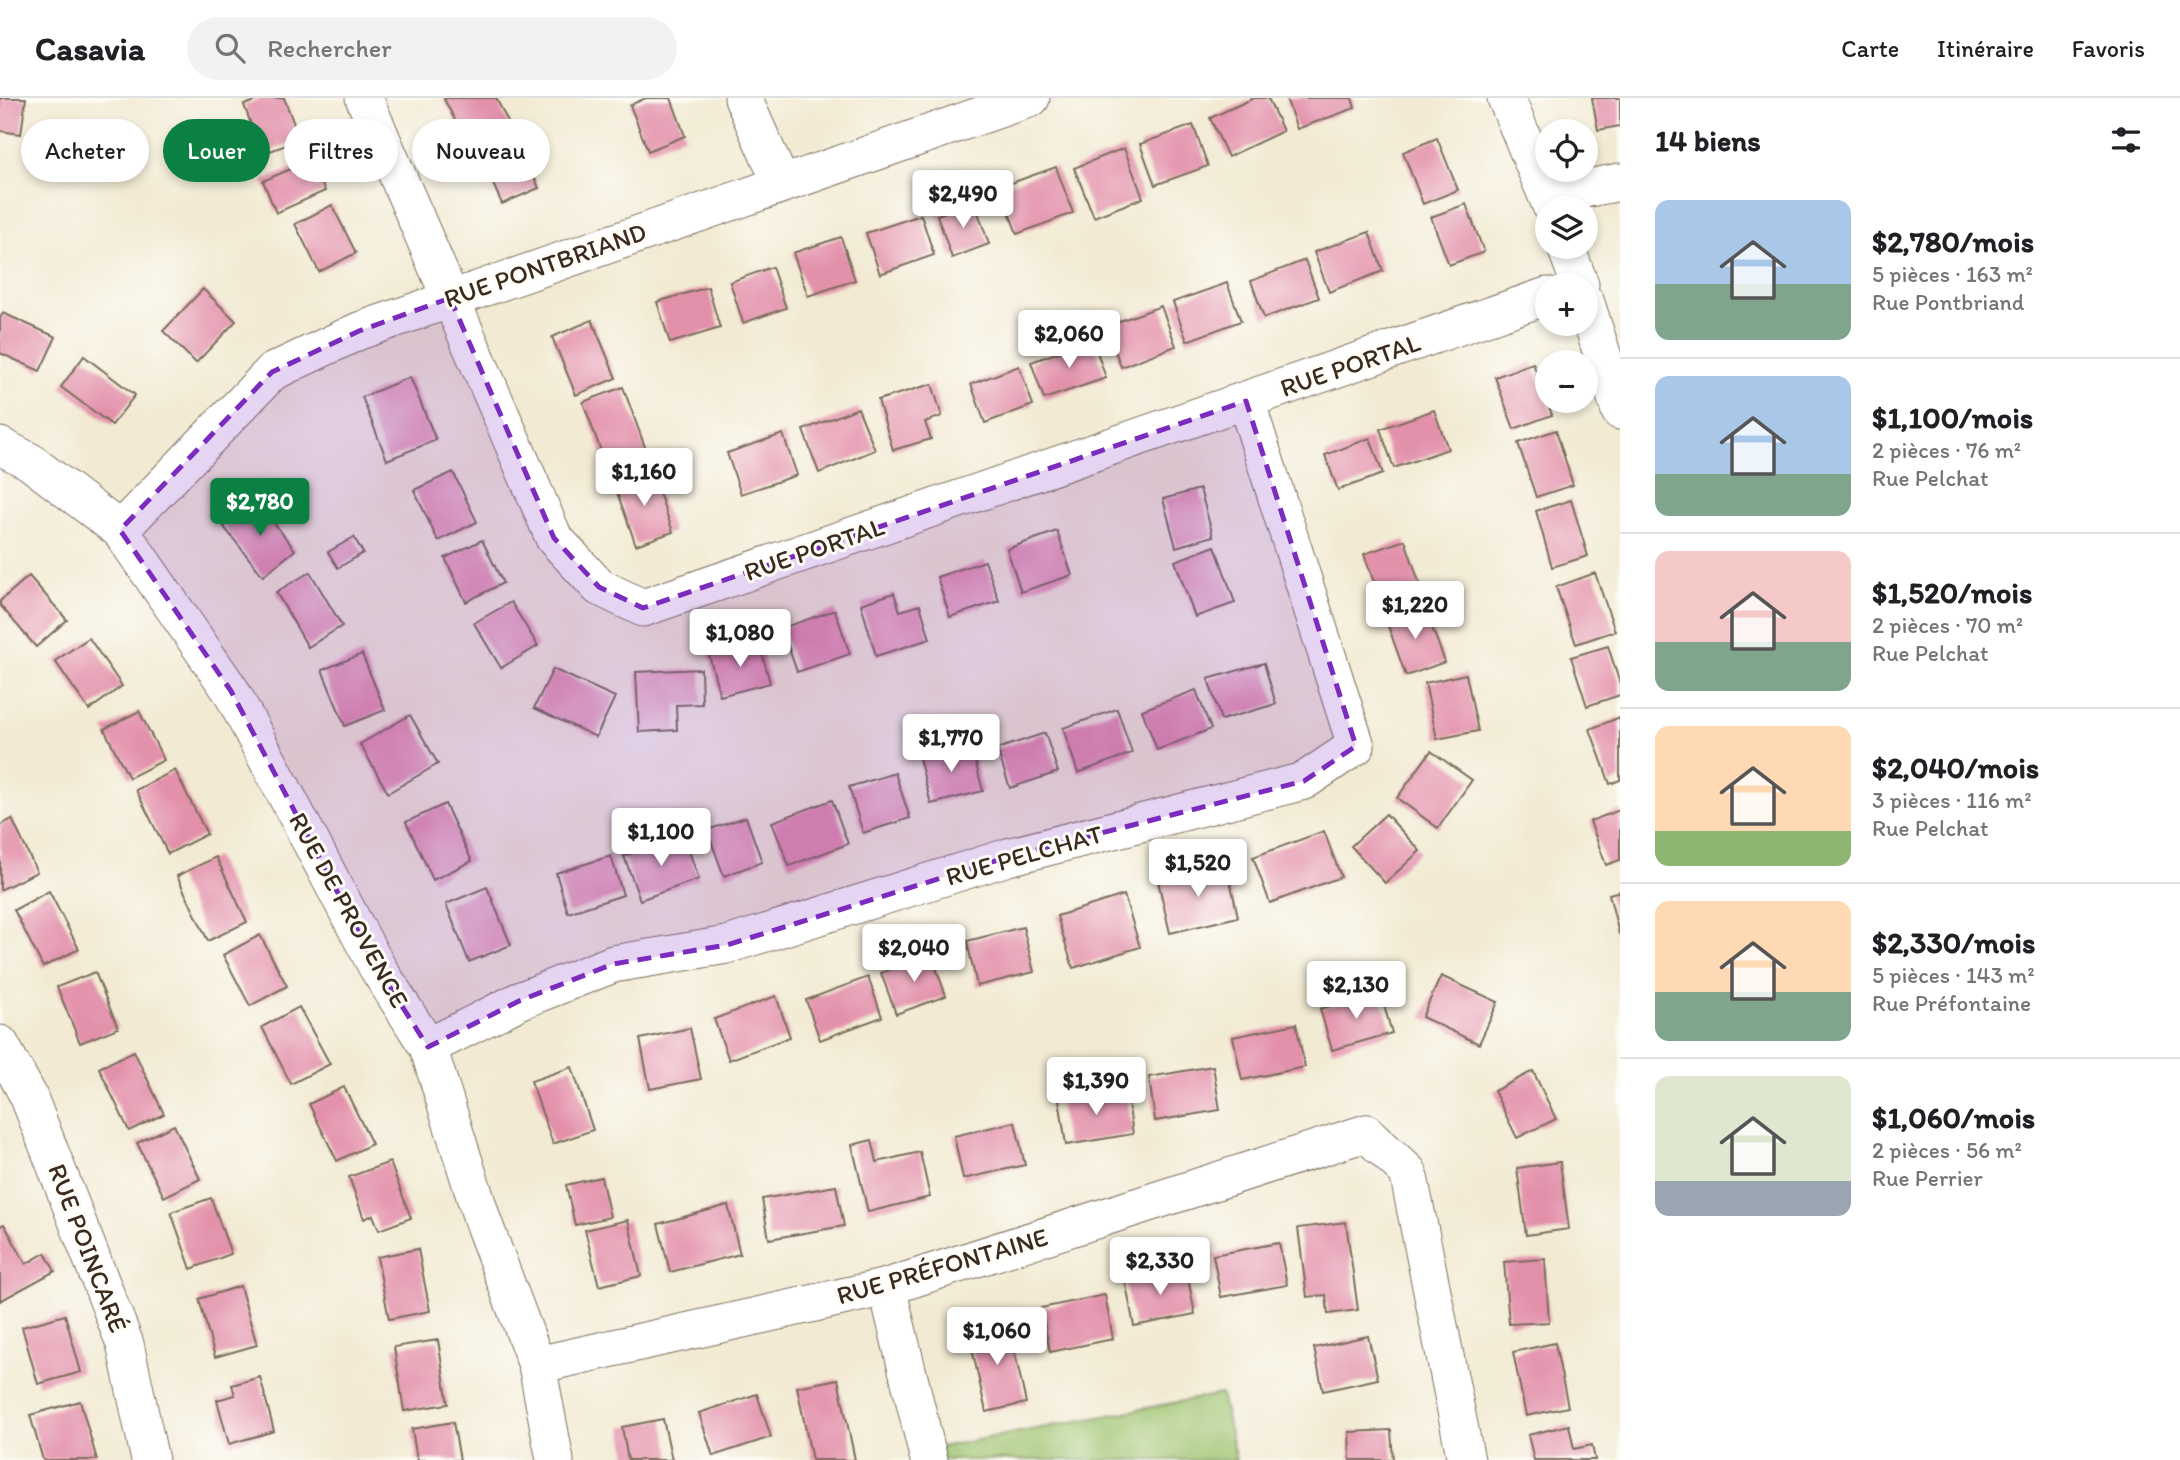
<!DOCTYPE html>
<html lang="fr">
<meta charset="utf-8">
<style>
body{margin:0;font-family:Itim,sans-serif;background:#f2f2f2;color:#202124;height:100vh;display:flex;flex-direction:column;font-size:26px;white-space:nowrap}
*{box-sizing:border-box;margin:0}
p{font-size:23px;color:#757577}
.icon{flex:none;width:38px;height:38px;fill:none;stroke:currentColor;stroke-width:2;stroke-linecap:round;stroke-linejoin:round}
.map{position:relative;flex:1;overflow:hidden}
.drawer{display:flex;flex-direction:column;background:#fff;width:560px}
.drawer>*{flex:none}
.hud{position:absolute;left:21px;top:21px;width:665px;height:63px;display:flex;gap:14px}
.controls{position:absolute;left:1535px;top:21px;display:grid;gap:14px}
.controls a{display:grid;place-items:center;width:63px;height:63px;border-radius:50%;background:#fff;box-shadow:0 4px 10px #0003;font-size:35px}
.price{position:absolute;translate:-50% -60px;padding:0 16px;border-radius:7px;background:#fff;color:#222;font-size:23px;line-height:46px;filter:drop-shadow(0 2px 4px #0008)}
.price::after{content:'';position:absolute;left:50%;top:42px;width:21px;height:16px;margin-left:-10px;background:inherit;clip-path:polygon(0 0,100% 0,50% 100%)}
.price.active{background:#0b8043;color:#fff}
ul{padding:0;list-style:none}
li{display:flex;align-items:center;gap:21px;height:175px;padding:0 35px}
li+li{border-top:2px solid #e0e0e0}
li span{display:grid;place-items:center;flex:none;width:196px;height:140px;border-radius:14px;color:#555}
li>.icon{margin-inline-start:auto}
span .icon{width:84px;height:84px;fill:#fffc;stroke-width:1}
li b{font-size:30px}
h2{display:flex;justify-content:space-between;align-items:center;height:84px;padding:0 35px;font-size:30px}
.pill{padding:0 24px;border-radius:32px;background:#fff;box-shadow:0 4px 10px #0003;font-size:24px;line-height:63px}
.pill.active{background:#0b8043;color:#fff}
header{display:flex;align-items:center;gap:42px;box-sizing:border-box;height:98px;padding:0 35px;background:#fff;border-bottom:2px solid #e0e0e0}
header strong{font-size:33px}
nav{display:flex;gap:38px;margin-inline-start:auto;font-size:24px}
.search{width:490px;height:63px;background:#f2f2f2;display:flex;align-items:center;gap:18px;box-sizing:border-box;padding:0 24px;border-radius:38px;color:#757577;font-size:26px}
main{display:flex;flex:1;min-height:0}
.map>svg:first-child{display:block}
.green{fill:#9cc26d;stroke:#6c7646;stroke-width:2}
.building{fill:#e391ab}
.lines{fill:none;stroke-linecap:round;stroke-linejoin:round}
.minor-casing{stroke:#7b6d5d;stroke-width:39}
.minor{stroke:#fff;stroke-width:37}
.marked{fill:#7b2cbf;fill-opacity:0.2;stroke:#7b2cbf;stroke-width:5;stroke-dasharray:14 9;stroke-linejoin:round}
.labels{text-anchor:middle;stroke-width:6;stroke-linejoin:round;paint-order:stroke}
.street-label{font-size:26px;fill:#3b2a1e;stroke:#fdfcf7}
</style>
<header>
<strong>Casavia</strong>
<div class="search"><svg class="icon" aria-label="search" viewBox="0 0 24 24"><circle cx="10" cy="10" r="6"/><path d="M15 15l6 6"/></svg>Rechercher</div>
<nav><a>Carte</a><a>Itinéraire</a><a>Favoris</a></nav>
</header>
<main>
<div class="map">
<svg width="1620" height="1362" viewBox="0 0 1620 1362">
<rect width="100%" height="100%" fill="#fdfcf7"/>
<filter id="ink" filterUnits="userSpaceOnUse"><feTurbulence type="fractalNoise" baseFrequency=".0143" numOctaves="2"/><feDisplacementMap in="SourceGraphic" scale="14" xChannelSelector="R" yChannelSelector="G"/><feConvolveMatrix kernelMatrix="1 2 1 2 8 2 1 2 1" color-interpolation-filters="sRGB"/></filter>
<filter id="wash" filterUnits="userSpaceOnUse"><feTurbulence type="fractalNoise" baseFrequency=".00686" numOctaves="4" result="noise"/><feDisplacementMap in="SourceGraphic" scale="28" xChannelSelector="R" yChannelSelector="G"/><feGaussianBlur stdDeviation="1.57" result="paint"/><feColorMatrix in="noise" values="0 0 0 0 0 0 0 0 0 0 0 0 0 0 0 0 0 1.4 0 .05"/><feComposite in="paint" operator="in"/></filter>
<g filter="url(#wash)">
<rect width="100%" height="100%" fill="#f2ead3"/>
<path class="green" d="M1221,1296L1236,1362H943L940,1349Z"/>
<g id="blocks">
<g class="building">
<path d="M0,0H26L21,36L0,33Z"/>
<path d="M263,0H284L300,42L262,56L244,7Z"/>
<path d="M447,0H496L509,26L468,47L444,1Z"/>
<path d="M646,0H671L685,38L648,53L630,7Z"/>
<path d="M1254,0H1268L1283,33L1228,59L1210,20Z"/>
<path d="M1286,0H1352L1355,10L1297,31Z"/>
<path d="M1592,0H1620V28L1598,32Z"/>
<path d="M1193,27L1208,68L1155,87L1140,46Z"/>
<path d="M1437,40L1458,92L1423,106L1403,54Z"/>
<path d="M518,42L539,90L502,106L481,59Z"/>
<path d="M1124,50L1143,100L1094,119L1074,70Z"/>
<path d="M311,62L325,93L276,115L263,83Z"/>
<path d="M1056,69L1073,115L1017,136L1000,89Z"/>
<path d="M974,103L989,146L952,160L937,117Z"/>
<path d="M1466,106L1484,154L1449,167L1431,119Z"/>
<path d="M332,107L356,155L319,174L295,126Z"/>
<path d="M921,117L934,157L880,176L866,135Z"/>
<path d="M1369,134L1383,173L1329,194L1314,154Z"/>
<path d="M841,139L855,182L808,198L793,155Z"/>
<path d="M1305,162L1319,200L1264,220L1251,183Z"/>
<path d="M772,169L786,210L743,225L730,184Z"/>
<path d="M1227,185L1241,223L1187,243L1173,204Z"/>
<path d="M708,189L720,230L670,245L657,204Z"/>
<path d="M203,191L236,223L196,265L163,233Z"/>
<path d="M1161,208L1176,248L1121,269L1106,228Z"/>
<path d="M3,215L56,239L40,273L0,255V220Z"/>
<path d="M592,222L616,280L576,297L552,239Z"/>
<path d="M1093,242L1106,280L1044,301L1031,264Z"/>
<path d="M84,258L135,297L112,327L61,289Z"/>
<path d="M1533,265L1552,317L1514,331L1495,279Z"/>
<path d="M1019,268L1033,307L985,325L971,286Z"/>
<path d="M410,279L436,342L387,362L362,299Z"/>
<path d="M932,286L942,318L925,324L931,341L893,352L878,302Z"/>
<path d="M623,289L649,360L609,375L583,304Z"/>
<path d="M858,310L875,352L819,375L803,332Z"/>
<path d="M1434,312L1448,351L1394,370L1380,331Z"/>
<path d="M1556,332L1573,387L1536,399L1518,345Z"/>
<path d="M783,336L797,377L741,396L727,355Z"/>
<path d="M1370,340L1383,376L1338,392L1325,357Z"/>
<path d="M651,372L673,434L636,447L614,386Z"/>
<path d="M453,374L477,424L438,443L414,392Z"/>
<path d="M1200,391L1213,438L1176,449L1163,401Z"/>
<path d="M1571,402L1588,458L1552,469L1536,413Z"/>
<path d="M257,403L295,452L263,478L224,429Z"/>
<path d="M1057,433L1072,477L1021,494L1007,451Z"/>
<path d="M354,439L363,455L338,470L328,454Z"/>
<path d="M482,442L503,485L466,504L445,460Z"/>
<path d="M1405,442L1423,496L1383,510L1364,456Z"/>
<path d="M1215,448L1235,505L1195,519L1175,463Z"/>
<path d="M985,463L999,503L950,519L937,479Z"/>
<path d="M310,474L342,528L308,549L276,494Z"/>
<path d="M1595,475L1615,533L1576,546L1556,489Z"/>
<path d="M29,478L67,522L36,549L0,507V503Z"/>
<path d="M894,495L900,513L920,507L930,541L876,558L861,506Z"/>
<path d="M511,504L538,548L501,570L474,525Z"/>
<path d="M1424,508L1445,564L1406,578L1386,522Z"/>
<path d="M835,512L850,556L797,574L782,530Z"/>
<path d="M89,540L122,588L89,612L55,563Z"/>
<path d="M759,544L770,585L720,598L709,557Z"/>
<path d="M1608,548L1620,586V597L1587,608L1571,559Z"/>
<path d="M362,556L385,612L345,628L322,572Z"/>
<path d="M1264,565L1276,606L1221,622L1208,581Z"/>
<path d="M553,571L615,599L596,639L534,610Z"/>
<path d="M701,571L702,606L676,607L677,632L639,634L636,574Z"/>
<path d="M1466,576L1478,633L1437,641L1425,585Z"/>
<path d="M1196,592L1211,631L1157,652L1142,612Z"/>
<path d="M1117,611L1132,655L1078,675L1063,630Z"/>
<path d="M139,613L164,662L129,680L104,631Z"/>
<path d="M410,617L438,666L388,695L360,646Z"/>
<path d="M1620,619V682L1610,686L1590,631Z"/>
<path d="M1045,635L1058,674L1010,690L997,651Z"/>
<path d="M971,647L983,693L931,706L919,660Z"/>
<path d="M1431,653L1472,682L1438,730L1397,700Z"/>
<path d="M175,672L207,736L168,756L136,692Z"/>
<path d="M895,675L910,720L863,735L849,689Z"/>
<path d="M832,702L848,746L789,768L772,724Z"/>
<path d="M445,706L472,763L433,782L406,724Z"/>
<path d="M1620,712V762L1606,767L1590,723Z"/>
<path d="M1386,716L1420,753L1385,785L1351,748Z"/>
<path d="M746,719L762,764L724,778L707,732Z"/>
<path d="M12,721L37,774L0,792V727Z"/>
<path d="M1324,733L1341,779L1270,805L1253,759Z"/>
<path d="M683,737L699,781L640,802L624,758Z"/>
<path d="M611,758L623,797L568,815L556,775Z"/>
<path d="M216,759L247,824L208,843L177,778Z"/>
<path d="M1227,768L1238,819L1170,835L1158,783Z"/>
<path d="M487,789L511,847L469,864L446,806Z"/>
<path d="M49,793L79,851L43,869L14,812Z"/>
<path d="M1620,793V836H1619L1609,796Z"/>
<path d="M1124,797L1140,849L1073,870L1057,818Z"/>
<path d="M1023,829L1034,874L977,888L967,843Z"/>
<path d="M260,837L287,888L250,908L223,857Z"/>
<path d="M931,856L946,898L896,916L881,875Z"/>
<path d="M95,874L118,930L80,945L57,889Z"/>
<path d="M1441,878L1498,904L1479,946L1422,919Z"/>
<path d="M868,879L882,919L820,942L806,902Z"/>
<path d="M1380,894L1392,935L1332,952L1320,911Z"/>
<path d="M776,898L790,939L729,962L714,921Z"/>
<path d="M299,909L330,966L291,986L262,929Z"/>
<path d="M1296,926L1305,969L1242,982L1233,939Z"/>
<path d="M690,930L701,981L650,991L640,941Z"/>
<path d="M134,953L164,1016L129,1033L99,970Z"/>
<path d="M1213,968L1220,1012L1155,1023L1149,979Z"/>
<path d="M572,969L593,1032L553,1046L531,983Z"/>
<path d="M1533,973L1556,1021L1517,1040L1494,993Z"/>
<path d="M344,989L372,1046L337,1063L309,1006Z"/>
<path d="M1126,991L1133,1036L1066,1047L1059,1001Z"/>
<path d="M1015,1024L1025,1067L963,1081L954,1038Z"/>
<path d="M174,1027L200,1081L164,1099L137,1045Z"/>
<path d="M872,1042L877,1064L920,1054L930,1099L868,1114L852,1047Z"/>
<path d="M390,1064L411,1120L379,1132L373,1117L364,1121L349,1079Z"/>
<path d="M1560,1064L1569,1131L1526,1137L1517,1070Z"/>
<path d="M601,1079L610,1119L575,1127L566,1087Z"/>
<path d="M836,1088L844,1128L769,1141L762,1101Z"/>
<path d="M211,1100L231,1156L191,1171L171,1114Z"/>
<path d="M728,1107L740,1156L670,1174L658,1126Z"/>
<path d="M628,1122L641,1178L599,1188L585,1132Z"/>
<path d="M1346,1124L1358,1212L1328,1216L1326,1197L1307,1199L1298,1130Z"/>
<path d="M4,1126L26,1166L45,1155L55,1173L0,1203V1128Z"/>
<path d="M1279,1145L1287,1187L1221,1199L1213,1157Z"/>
<path d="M418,1151L430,1213L389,1221L377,1159Z"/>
<path d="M1545,1161L1549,1224L1509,1226L1504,1164Z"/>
<path d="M1186,1170L1195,1216L1134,1228L1125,1182Z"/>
<path d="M240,1188L257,1247L215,1259L199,1201Z"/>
<path d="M1105,1197L1113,1241L1050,1254L1041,1210Z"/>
<path d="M65,1217L81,1274L38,1286L22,1229Z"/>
<path d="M1008,1224L1026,1305L986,1314L968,1232Z"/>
<path d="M1368,1238L1378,1281L1323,1293L1314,1250Z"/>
<path d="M438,1242L448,1306L404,1313L394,1249Z"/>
<path d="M1555,1245L1568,1309L1526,1318L1513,1254Z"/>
<path d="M260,1279L274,1333L229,1346L217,1302L235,1297L232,1287Z"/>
<path d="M838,1281L855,1362H812L797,1289Z"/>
<path d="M757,1296L771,1339L713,1358L699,1315Z"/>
<path d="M80,1303L97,1362H43L30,1317Z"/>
<path d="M663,1321L672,1362H628L622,1329Z"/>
<path d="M453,1324L460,1362H417L412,1331Z"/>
<path d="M1569,1327L1574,1351L1592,1347L1595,1362H1534L1528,1337Z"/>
<path d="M1391,1332L1393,1362H1350L1349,1334Z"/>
</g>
</g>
</g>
<g filter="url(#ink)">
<use href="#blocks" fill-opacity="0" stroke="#7b6d5d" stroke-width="2"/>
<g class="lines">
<defs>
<g id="minor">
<path d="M364,0L554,440L599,489L643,510L1547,198"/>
<path d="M743,0L781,85"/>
<path d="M1506,0L1552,110"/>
<path d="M1547,98L1620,84"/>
<path d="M1566,149L1580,187"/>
<path d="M1586,205L1620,313"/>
<path d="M0,348L29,363L120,432L231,593L377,869L428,949L483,1124L537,1267L555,1362"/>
<path d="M120,432L272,274L359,233L1031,0"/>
<path d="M0,946L28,997L125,1246L150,1362"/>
<path d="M428,949L519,903L613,866L727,847L1008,759L1304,683L1356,648L1246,303"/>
<path d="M887,1189L929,1362"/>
<path d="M537,1267L887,1189L1366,1035L1408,1074L1466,1362"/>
</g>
</defs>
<use href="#minor" class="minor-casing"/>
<use href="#minor" class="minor"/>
</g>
</g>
<path class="marked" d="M450,200L554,440L599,489L643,510L1246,303L1356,648L1304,683L1008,759L727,847L613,866L519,903L428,949L377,869L231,593L120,432L272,274L359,233Z"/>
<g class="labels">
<g class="street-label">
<text transform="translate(545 167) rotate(-19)" y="9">RUE PONTBRIAND</text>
<text transform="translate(1350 267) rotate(-19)" y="9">RUE PORTAL</text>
<text transform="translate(814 451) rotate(-19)" y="9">RUE PORTAL</text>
<text transform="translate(1024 757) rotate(-16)" y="9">RUE PELCHAT</text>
<text transform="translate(349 812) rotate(61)" y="9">RUE DE PROVENCE</text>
<text transform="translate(88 1150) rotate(69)" y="9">RUE POINCARÉ</text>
<text transform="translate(942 1168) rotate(-16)" y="9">RUE PRÉFONTAINE</text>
</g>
</g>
</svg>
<div class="controls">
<a><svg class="icon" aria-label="locate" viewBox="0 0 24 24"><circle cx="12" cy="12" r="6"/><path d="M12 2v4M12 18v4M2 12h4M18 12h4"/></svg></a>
<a><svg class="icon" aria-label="layers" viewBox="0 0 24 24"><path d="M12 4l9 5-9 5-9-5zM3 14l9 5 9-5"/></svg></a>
<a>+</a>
<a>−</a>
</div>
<b class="price" style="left:963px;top:132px">$2,490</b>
<b class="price" style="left:1069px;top:272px">$2,060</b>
<b class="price" style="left:644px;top:410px">$1,160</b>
<b class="price active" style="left:260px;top:440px">$2,780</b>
<b class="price" style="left:1415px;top:543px">$1,220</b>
<b class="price" style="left:740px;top:571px">$1,080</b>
<b class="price" style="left:951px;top:676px">$1,770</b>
<b class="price" style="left:661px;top:770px">$1,100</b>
<b class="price" style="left:1198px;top:801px">$1,520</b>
<b class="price" style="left:914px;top:886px">$2,040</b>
<b class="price" style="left:1356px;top:923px">$2,130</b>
<b class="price" style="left:1096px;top:1019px">$1,390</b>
<b class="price" style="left:1160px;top:1199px">$2,330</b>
<b class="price" style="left:997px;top:1269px">$1,060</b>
<div class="hud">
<a class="pill">Acheter</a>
<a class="pill active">Louer</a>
<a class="pill">Filtres</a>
<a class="pill">Nouveau</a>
</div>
</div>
<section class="drawer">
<h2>14 biens<svg class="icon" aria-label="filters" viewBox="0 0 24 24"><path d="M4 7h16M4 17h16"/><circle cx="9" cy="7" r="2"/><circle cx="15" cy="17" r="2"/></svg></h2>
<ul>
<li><span style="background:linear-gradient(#a9c7e8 60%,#7fa58c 0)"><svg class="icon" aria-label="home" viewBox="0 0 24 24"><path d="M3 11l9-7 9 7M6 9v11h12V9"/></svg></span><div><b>$2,780/mois</b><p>5 pièces · 163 m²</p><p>Rue Pontbriand</p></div></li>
<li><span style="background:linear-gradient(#a9c7e8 70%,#7fa58c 0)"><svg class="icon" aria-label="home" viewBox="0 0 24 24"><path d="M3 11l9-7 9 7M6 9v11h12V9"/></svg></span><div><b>$1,100/mois</b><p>2 pièces · 76 m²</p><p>Rue Pelchat</p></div></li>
<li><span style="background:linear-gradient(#f6c9c9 65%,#7fa58c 0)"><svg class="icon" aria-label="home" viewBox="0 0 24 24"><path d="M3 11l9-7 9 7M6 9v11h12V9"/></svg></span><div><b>$1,520/mois</b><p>2 pièces · 70 m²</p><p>Rue Pelchat</p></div></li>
<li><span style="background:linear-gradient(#ffd9b3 75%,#8fb573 0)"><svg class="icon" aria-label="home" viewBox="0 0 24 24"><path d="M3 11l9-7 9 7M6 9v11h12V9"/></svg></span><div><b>$2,040/mois</b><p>3 pièces · 116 m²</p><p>Rue Pelchat</p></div></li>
<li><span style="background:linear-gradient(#ffd9b3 65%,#7fa58c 0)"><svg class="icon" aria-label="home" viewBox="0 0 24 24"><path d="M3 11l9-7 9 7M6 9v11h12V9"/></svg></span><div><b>$2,330/mois</b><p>5 pièces · 143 m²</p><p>Rue Préfontaine</p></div></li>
<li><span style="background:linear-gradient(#dfe7d0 75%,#9aa5b1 0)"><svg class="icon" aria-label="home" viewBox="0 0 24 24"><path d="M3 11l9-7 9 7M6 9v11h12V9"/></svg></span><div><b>$1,060/mois</b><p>2 pièces · 56 m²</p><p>Rue Perrier</p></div></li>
</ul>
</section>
</main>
